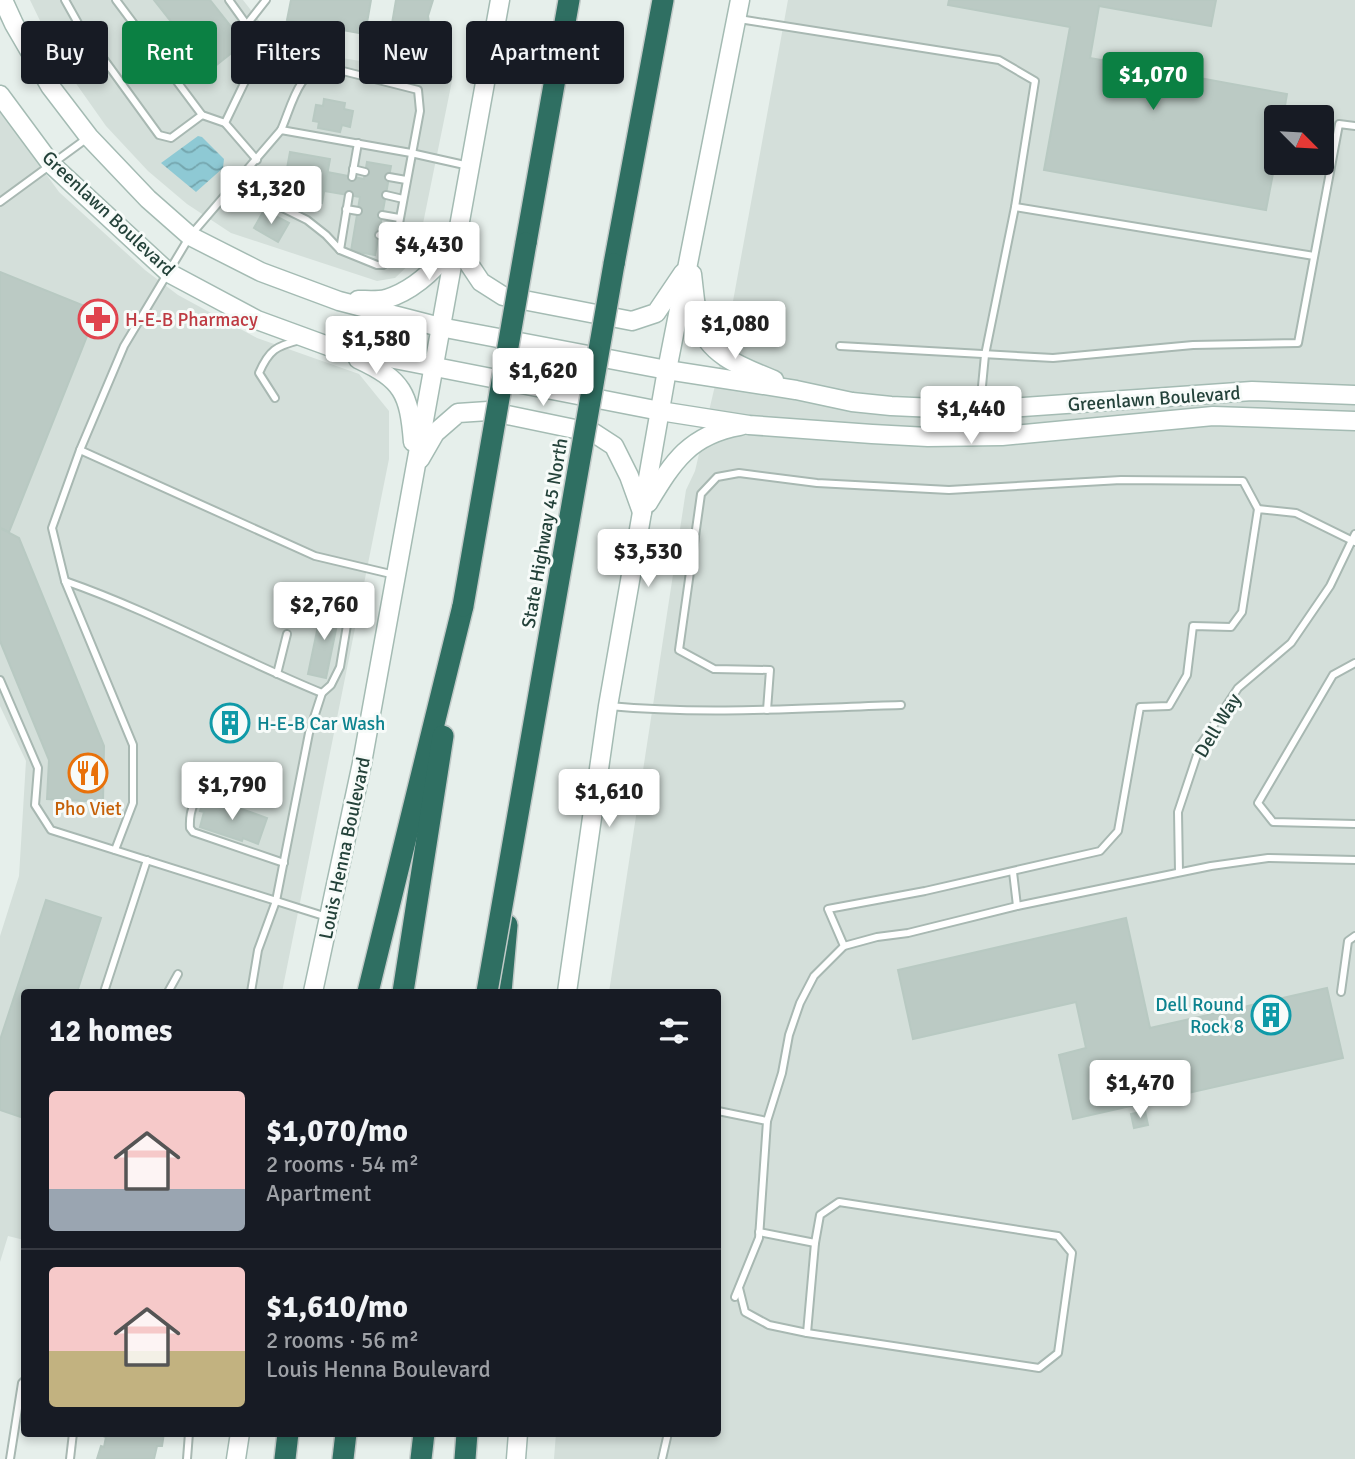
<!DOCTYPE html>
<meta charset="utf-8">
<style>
body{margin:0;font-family:Signika,sans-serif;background:#242831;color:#f1f3f6;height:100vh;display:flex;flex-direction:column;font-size:26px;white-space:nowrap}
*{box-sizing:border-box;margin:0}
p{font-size:23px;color:#9ea1a6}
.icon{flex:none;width:38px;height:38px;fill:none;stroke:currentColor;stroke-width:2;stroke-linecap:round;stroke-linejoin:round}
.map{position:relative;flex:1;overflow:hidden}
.drawer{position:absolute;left:21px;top:989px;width:700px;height:448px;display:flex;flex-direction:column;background:#171b24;border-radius:7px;box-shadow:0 4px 10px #0003}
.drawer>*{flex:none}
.hud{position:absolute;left:21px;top:21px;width:700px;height:63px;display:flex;gap:14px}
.needle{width:46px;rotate:114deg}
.tools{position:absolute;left:1264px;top:105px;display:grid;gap:14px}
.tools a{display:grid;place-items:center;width:70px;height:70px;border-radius:7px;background:#171b24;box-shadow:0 4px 10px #0003;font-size:35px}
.price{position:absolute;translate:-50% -60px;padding:0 16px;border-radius:7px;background:#fff;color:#222;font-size:23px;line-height:46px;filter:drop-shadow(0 2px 4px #0008)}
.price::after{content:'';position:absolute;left:50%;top:42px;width:21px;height:16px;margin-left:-10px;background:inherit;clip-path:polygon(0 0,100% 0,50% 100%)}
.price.active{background:#0b8043;color:#fff}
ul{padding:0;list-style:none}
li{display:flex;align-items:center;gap:21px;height:175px;padding:0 28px}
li+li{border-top:2px solid #363941}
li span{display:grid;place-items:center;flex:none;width:196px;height:140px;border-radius:7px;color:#555}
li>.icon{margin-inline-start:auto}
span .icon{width:84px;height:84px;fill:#fffc;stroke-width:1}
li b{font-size:30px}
h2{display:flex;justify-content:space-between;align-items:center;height:84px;padding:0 28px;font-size:30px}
.tag{padding:0 24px;border-radius:7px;background:#171b24;box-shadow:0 4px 10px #0003;font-size:24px;line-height:63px}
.tag.active{background:#0b8043;color:#fff}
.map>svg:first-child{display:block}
.built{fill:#d4dfda;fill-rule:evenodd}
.water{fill:url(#water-waves)}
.building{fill:#bbcac4;stroke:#b8c9c2;stroke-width:2}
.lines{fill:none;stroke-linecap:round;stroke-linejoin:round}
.lane-casing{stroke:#a8b8b2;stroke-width:10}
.secondary-casing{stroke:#a4bbb3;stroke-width:21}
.highway-casing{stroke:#c2cac8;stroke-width:24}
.lane{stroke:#fff;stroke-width:6}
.secondary{stroke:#fff;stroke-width:18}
.highway{stroke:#2f6f62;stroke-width:21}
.highway-bridge-casing{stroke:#c2cac8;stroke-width:24;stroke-linecap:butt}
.highway-bridge{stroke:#2f6f62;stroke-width:21}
.labels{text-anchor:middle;stroke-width:6;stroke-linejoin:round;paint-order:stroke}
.street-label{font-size:19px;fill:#24423a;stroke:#f7fbf9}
.health-label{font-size:19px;fill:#be3a42;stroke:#f7fbf9;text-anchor:start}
.culture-label{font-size:19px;fill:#0d838f;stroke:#f7fbf9;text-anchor:start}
.food-label{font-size:19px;fill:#c56008;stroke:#f7fbf9}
</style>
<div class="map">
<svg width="1355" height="1459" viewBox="0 0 1355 1459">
<defs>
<pattern id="water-waves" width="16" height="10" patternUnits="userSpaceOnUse" patternTransform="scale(1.75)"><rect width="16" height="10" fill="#8ec9d4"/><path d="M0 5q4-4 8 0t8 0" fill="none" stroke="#74a5ad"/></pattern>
</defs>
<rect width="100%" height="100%" fill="#e6efeb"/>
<g class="built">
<path d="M30,0H243L280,48L453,76L416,258L395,278L377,281L231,233L187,204L148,171L106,126L58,58Z"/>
<path d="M788,0H1355V1459H554L556,1433H718V992H609L686,490L695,471L727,334ZM1276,117H1321V163H1276Z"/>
<path d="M0,110L59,192L145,270L178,295L257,338L359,374L389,411V459L282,992H24V1240L8,1236L0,1262V936L19,876L26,761L0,706Z"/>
</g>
<path class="water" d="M198,136L202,137L224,159L223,168L196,192L161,163Z"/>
<g class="building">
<path d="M154,0H210L244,43L205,74L193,60L198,56Z"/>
<path d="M291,0H371L365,34L287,20Z"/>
<path d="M396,0H433L428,16L429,23H431L427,51L388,47Z"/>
<path d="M949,0H1216L1211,26L1099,6L1090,58L1287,94L1283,117H1276V158L1266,210L1044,170L1070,27L948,5Z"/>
<path d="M324,99L345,103L344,109L353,111L350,127L342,125L340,132L318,128L319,122L313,121L316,105L323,106Z"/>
<path d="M290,152L330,159L322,203L282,196Z"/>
<path d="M367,162L391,166L375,255L351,251L360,197L324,191L327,172L364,179Z"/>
<path d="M264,210L289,223L278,242L254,228Z"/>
<path d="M0,272L97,311L9,532L0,528Z"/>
<path d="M0,528L19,538L104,746L103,802L47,799L49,760L0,641Z"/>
<path d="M322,607L340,610L326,678L308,674Z"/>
<path d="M220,708L247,719L239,737L213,726Z"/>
<path d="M204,799L238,813L239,808L267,818L258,844L243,838L242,841L200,827L204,812L200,811Z"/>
<path d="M46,900L101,918L77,992H24V1118L0,1110V1040Z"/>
<path d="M1126,918L1150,1028L1327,988L1343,1058L1073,1119L1059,1055L1086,1048L1076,1002L913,1039L898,970Z"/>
<path d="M1145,1111L1148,1125L1134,1128L1131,1114Z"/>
<path d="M103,1433H164L162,1446H157L154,1459H97L101,1446L104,1447L106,1437L103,1436Z"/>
</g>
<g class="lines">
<defs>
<g id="lane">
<path d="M65,0L79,25L159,135L171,138L202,115"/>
<path d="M116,0L202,115L225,123L262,46L229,0"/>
<path d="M739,19L999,60L1035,81L1015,207L985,355L980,407"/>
<path d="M247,24L266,0"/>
<path d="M225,123L257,160"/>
<path d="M353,169L365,172"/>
<path d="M352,177L358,143"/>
<path d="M389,177L406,180"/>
<path d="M236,185L307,220L326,235L340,250L377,265H383L393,256L420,111L418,90L327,67C299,67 291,108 281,130"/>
<path d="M386,195L403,199"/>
<path d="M0,202L86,139"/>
<path d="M1015,207L1314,256"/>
<path d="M346,209L358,211"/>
<path d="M382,215L399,218"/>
<path d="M379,235L396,238"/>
<path d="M340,250L349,195"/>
<path d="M840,346L1053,358L1193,345L1298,343L1339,124L1355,126"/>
<path d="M275,398L259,373C269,350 276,346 300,340"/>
<path d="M80,450L315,556L395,575"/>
<path d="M65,581C154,612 236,658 322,693"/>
<path d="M1355,663L1333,675L1258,803L1273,822L1355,824"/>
<path d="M277,674L287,634"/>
<path d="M0,680L38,768L35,805L51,830L327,917"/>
<path d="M609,706C706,715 803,708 901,705"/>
<path d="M767,710L770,670L714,669L679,650L701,494L717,477L739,473L817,483L949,490L1121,480L1243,481L1258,509"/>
<path d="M244,795L206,787C194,798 189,812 190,828L193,832L284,863"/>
<path d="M115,850L133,803V745L65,581L52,528L80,450L124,346L190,236L281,130L411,153L469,166"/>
<path d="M1013,872L1017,906"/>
<path d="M1179,872L1178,812L1200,746L1238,688L1291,643L1330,586L1355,534"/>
<path d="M844,946L828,909L925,891L1100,851L1118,831L1140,707L1169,706L1187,675L1193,626L1231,627L1242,612L1258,509L1296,513L1355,542"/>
<path d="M104,992L147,860"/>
<path d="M168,992L178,974"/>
<path d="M251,992L258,950L276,901L309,733L322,693L331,685L340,667L351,601C335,592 320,588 303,594"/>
<path d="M1341,992L1348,941L1355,936"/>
<path d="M718,1111L767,1121"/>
<path d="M739,1288L745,1312L769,1325L807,1333L1039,1368L1058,1353L1072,1253L1058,1236L839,1202L820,1215L815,1243L759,1232"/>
<path d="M735,1297L759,1238L767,1121L782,1073L789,1035L800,1003L814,976L844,946L877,937L908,933L1017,906L1211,866L1268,858L1355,860"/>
<path d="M807,1333L815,1243"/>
<path d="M10,1459L22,1383L24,1381"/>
<path d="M70,1459L73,1433"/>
<path d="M187,1459L189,1433"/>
<path d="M662,1459L668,1433"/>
</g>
<g id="secondary">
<path d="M3,0L14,24L50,86L89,137L148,199L190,236L261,272L339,301L440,327L667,370L796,390L852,402L891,406L980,410L1252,391L1355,395"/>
<path d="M0,95L51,164L169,273L257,320L328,346L660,411L749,425L872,434L928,437L1002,436L1213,416L1355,421"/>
<path d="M455,243L481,282L503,296L632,321L656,313L683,273"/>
<path d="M692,274C694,290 695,307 699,323C708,356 745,368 774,380"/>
<path d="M358,300C367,300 378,301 386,299C415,290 436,269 453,246"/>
<path d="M358,359C403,380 409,393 413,442"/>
<path d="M420,459L435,433L458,413L488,411L594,433L614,446L629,476L642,512"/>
<path d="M648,503C673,462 689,435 740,426"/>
<path d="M313,992L362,763L500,0"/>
<path d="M567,992L608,706L667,370L740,0"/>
<path d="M236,1459L240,1433"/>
<path d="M516,1459L518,1433"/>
</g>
<g id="highway">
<path d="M526,243L569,0"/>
<path d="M614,264L663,0"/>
<path d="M368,992L463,606"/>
<path d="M403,992L443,736"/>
<path d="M501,992L507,925"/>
<path d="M285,1459L288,1433"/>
<path d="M343,1459L346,1433"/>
<path d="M421,1459L424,1433"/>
<path d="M465,1459L467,1433"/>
</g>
</defs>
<use href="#lane" class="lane-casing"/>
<use href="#secondary" class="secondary-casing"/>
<use href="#highway" class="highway-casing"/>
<use href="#lane" class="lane"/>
<use href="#secondary" class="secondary"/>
<use href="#highway" class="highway"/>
<defs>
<g id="highway-bridge">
<path d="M463,606L526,243"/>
<path d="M487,992L614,264"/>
</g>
</defs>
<use href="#highway-bridge" class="highway-bridge-casing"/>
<use href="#highway-bridge" class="highway-bridge"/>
</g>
<defs>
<symbol id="pharmacy-ring" viewBox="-11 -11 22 22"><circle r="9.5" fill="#f7fbf9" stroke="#e0444e" stroke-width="1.5"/><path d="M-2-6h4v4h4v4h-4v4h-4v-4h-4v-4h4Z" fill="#e0444e"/></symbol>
<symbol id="building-ring" viewBox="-11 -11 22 22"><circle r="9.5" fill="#f7fbf9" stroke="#0f9aa8" stroke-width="1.5"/><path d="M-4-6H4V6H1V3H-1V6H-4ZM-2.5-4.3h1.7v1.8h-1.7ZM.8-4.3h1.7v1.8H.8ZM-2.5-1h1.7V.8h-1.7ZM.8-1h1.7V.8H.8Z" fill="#0f9aa8"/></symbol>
<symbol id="restaurant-ring" viewBox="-11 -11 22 22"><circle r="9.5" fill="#f7fbf9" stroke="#e8710a" stroke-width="1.5"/><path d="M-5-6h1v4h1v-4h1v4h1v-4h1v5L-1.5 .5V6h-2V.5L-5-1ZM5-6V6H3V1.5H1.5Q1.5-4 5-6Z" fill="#e8710a"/></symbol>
</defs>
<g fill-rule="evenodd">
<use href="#pharmacy-ring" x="76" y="297" width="44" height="44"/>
<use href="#building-ring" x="208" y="701" width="44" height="44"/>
<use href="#restaurant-ring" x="66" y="751" width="44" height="44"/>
<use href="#building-ring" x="1249" y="993" width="44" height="44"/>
</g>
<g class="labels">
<g class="street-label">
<text transform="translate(109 213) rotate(43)" y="7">Greenlawn Boulevard</text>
<text transform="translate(1154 398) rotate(-4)" y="7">Greenlawn Boulevard</text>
<text transform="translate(544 533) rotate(-80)" y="7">State Highway 45 North</text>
<text transform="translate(1217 725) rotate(-59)" y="7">Dell Way</text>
<text transform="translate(344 848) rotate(-78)" y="7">Louis Henna Boulevard</text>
</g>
<g class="health-label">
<text x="125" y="326">H-E-B Pharmacy</text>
</g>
<g class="culture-label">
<text x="257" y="730">H-E-B Car Wash</text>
<text x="1244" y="1011" text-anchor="end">Dell Round<tspan x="1244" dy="22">Rock 8</tspan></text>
</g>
<g class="food-label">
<text x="88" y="815">Pho Viet</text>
</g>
</g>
</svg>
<div class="tools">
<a><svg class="needle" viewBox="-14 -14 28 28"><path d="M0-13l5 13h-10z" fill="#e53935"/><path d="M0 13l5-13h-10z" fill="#9ea1a6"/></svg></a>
</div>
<b class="price active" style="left:1153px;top:112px">$1,070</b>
<b class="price" style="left:271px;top:226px">$1,320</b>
<b class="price" style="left:429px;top:282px">$4,430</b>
<b class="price" style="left:735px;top:361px">$1,080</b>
<b class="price" style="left:376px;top:376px">$1,580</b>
<b class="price" style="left:543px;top:408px">$1,620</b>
<b class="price" style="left:971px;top:446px">$1,440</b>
<b class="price" style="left:648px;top:589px">$3,530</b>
<b class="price" style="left:324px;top:642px">$2,760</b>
<b class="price" style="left:232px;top:822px">$1,790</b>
<b class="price" style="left:609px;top:829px">$1,610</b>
<b class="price" style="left:1140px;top:1120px">$1,470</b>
<div class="hud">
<a class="tag">Buy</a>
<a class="tag active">Rent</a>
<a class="tag">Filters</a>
<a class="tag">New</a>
<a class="tag">Apartment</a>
</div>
<section class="drawer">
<h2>12 homes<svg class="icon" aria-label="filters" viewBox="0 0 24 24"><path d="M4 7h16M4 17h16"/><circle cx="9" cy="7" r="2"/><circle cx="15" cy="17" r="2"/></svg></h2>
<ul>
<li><span style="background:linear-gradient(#f6c9c9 70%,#9aa5b1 0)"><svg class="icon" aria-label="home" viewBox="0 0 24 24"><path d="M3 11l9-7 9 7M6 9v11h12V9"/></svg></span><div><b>$1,070/mo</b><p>2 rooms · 54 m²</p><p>Apartment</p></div></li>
<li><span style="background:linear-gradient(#f6c9c9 60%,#c2b280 0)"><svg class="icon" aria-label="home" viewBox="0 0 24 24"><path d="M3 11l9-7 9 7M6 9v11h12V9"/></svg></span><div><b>$1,610/mo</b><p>2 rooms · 56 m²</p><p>Louis Henna Boulevard</p></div></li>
</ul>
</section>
</div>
